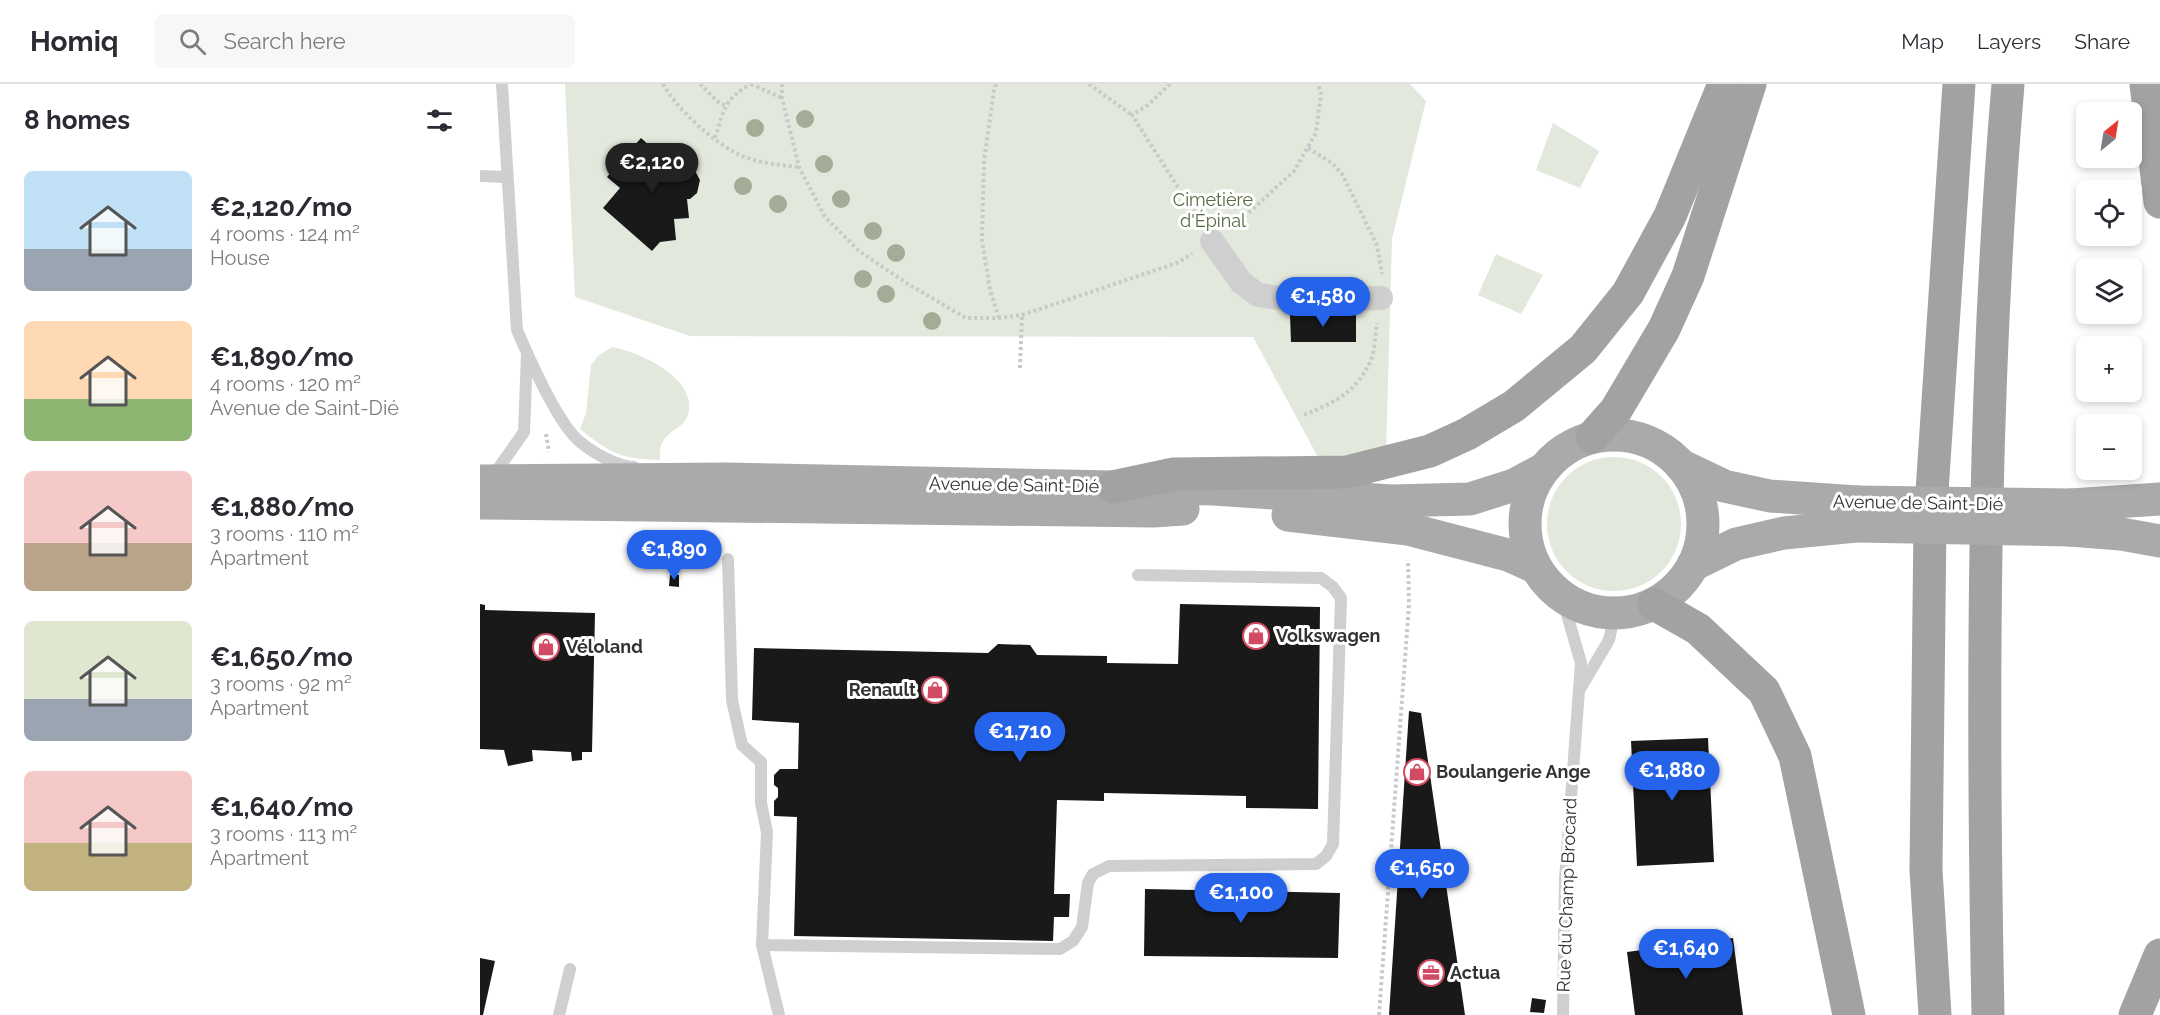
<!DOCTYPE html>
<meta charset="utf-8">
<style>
body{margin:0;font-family:Raleway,sans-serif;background:#f7f7f7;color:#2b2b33;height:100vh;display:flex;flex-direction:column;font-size:22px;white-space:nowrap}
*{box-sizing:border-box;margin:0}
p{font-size:20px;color:#7c7c81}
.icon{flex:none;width:33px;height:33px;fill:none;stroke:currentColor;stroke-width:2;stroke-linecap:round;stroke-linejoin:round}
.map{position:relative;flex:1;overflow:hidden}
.panel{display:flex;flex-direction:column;background:#fff;width:480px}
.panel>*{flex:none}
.needle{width:39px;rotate:30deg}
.buttons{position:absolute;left:1596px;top:18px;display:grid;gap:12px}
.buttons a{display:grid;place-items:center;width:66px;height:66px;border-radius:9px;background:#fff;box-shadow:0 3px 9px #0003;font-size:30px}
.price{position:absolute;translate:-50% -51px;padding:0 14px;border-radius:21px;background:#2563eb;color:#fff;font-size:20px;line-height:39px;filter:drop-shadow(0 2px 3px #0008)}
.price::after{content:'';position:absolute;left:50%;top:36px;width:18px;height:14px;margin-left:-9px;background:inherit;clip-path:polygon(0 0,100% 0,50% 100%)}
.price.selected{background:#222;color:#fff}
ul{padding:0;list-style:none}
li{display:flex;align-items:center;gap:18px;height:150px;padding:0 24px}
li span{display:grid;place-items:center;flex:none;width:168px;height:120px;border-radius:9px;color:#555}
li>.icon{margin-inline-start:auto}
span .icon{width:72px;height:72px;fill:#fffc;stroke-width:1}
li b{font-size:26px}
h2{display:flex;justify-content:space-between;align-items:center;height:72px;padding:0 24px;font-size:26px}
header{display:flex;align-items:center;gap:36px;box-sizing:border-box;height:84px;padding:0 30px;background:#fff;border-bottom:2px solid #e1e1e2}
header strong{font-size:28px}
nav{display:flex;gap:33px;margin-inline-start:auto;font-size:21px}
.search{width:420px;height:54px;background:#f7f7f7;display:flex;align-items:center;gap:15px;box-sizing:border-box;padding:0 21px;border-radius:9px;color:#7c7c81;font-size:22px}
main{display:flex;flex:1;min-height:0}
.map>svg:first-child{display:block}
.green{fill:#e3e8dc}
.building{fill:#191919}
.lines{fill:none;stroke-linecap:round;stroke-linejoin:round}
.path{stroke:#c9c9c9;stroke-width:4;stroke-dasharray:3 3;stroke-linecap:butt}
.service{stroke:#cfcfcf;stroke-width:12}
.minor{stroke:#cfcfcf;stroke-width:24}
.primary{stroke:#aaa;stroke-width:33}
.trunk{stroke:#a2a2a2;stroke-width:33}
.primary-bridge{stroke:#aaa;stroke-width:33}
.tree{fill:#a4ac98}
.labels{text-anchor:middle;stroke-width:6;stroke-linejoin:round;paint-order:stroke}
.park-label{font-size:18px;fill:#596944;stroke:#fff}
.street-label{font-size:18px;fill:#323232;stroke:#fff}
.poi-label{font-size:18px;font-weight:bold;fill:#323232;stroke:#fff;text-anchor:start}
</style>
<header>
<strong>Homiq</strong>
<div class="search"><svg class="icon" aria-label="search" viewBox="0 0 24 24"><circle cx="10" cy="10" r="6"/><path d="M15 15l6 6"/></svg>Search here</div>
<nav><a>Map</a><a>Layers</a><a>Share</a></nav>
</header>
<main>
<section class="panel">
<h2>8 homes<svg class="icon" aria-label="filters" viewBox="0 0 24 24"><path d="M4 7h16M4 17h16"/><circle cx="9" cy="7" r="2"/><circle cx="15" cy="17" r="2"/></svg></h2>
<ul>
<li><span style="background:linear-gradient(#bfe0f5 65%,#9aa5b1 0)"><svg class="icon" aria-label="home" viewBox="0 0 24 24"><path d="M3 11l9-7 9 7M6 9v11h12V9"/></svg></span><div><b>€2,120/mo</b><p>4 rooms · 124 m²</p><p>House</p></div></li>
<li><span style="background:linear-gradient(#ffd9b3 65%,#8fb573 0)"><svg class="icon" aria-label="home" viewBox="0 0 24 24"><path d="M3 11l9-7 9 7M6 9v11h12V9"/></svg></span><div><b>€1,890/mo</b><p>4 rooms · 120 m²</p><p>Avenue de Saint-Dié</p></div></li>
<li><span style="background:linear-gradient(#f6c9c9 60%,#b9a48a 0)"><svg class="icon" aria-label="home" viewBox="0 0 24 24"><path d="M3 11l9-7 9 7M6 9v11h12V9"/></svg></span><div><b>€1,880/mo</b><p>3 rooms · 110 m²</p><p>Apartment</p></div></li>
<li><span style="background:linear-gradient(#dfe7d0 65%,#9aa5b1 0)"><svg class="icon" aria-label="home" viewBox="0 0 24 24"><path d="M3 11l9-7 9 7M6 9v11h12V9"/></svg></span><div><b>€1,650/mo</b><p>3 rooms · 92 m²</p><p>Apartment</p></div></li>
<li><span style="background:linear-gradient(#f6c9c9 60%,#c2b280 0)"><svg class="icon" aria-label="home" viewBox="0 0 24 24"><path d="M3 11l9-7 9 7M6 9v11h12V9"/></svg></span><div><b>€1,640/mo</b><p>3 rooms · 113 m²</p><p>Apartment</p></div></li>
</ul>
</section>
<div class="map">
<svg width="1680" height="931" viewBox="0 0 1680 931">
<rect width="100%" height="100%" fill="#fff"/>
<g class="green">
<path d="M85,0H930L946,17L912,155L906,368L839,375L773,253L210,252L95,213Z"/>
<path d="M1073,39L1119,67L1100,104L1056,86Z"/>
<path d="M1016,170L1063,191L1041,230L998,211Z"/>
<path d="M132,263C160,268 219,295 208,331C202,349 177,345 180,376C140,375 130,369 100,345L106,329L111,281L118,272Z"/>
<circle cx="1134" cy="440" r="67"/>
</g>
<g class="building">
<path d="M161,54L189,79L197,70L214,85L220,96L217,109L210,115H207L209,134L194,135L196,156L180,158L172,167L123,124L140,104L127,93Z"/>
<path d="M810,231H876V258H811Z"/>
<path d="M190,491H199V503L189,502Z"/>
<path d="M0,520L5,521V526L115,529L112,668H102V676L92,677L91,668L52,666L53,677L28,682L24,666L0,665Z"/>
<path d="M700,520L840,523L838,725L766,724V712L624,709V717L577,716L574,810H590L589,833H574L573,857L314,852L317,733L294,732V717L298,713V704L294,701V691L300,685H318L319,639L272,636L274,564L508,569L518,560L550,561L557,571L627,572V579L698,580Z"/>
<path d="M929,627L941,629L985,931H909Z"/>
<path d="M1228,654L1234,778L1157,782L1151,657Z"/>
<path d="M665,805L860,809L858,874L664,872Z"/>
<path d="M1253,854L1263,931H1155L1147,868Z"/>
<path d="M0,874L15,877L3,931H0Z"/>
<path d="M1052,914L1066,916L1064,929L1050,928Z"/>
</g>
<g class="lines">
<g class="path">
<path d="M183,0C197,25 231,56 256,69C275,79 299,81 319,83"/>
<path d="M220,0L237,17L246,22"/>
<path d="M271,0L302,14"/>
<path d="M302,0V14L319,83L345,133L379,167L428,200L486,234H519L542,231L697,179L712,170"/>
<path d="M516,0L514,6L504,77L502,156L510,206L519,234"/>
<path d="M609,0L652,31"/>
<path d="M690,0L668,21L652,31L720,138"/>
<path d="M235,54C244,26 244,15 271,0"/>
<path d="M828,64L852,79L862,90L897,161L902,190"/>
<path d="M751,145L814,87L836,49L841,10L838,0"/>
<path d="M540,284L542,231"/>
<path d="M824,331C855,318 876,309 891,276C895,266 895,251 897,239"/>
<path d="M66,350L69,368"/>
<path d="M899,931L929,520L928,476"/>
</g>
<g class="service">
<path d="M22,0L37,246C49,274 78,339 99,357C113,369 136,382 154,383"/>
<path d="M0,92L26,93"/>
<path d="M13,392L44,348L47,269"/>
<path d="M248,475L252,616L262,661L281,678V719L287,748L282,861L580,865L593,857L602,843L608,799L613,790L629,782L836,780L846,772L853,760L861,514L853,503L841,494L658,491"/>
<path d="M1082,513L1101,579L1085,795L1083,931"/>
<path d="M1100,605L1129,556L1135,529"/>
<path d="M282,861L299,931"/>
<path d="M79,931L90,885"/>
</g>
<path class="minor" d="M732,157L761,198L778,211L816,216L901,214"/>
<g class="primary">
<circle cx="1134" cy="440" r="89"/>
<path d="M1202,382L1244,402L1290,412L1377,418"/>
<path d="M0,397L244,395L633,403L734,405L911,417L990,415L1034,401L1062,386"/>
<path d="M0,419L673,427L703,425"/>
<path d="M1591,421L1680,415"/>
<path d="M808,431L928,445L1028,471L1055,483"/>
<path d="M1590,446L1641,450L1680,457"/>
<path d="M1213,481L1256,460L1304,449L1376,442"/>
</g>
<g class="trunk">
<path d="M1666,0L1680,118"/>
<path d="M1112,353L1136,326L1184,245L1208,192L1270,0"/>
<path d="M633,403L694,390L867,388L950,367L987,350L1034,322L1103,265L1148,209L1190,132L1244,0"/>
<path d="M1174,520L1218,545L1284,607L1315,672L1369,931"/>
<path d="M1455,931L1446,786L1450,438L1479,0"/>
<path d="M1508,931C1502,621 1502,309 1528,0"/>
<path d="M1655,931L1680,871"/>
</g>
<g class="primary-bridge">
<path d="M1377,418L1591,421"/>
<path d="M1376,442L1590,446"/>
</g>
</g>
<g class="tree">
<circle cx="325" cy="35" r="9"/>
<circle cx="275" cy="44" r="9"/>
<circle cx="344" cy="80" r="9"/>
<circle cx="263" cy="102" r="9"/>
<circle cx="361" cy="115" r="9"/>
<circle cx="298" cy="120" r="9"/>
<circle cx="393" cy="147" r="9"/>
<circle cx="416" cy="169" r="9"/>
<circle cx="383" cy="195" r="9"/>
<circle cx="406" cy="210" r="9"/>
<circle cx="452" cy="237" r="9"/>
</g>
<defs>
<symbol id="shop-ring" viewBox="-11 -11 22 22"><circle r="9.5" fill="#fff" stroke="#d24b64" stroke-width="1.5"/><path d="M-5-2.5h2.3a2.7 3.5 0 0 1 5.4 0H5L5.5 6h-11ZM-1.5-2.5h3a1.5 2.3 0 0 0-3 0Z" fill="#d24b64"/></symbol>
<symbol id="office-ring" viewBox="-11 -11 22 22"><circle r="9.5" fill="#fff" stroke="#d24b64" stroke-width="1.5"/><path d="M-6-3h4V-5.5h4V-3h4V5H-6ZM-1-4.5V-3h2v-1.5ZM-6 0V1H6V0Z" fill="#d24b64"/></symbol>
</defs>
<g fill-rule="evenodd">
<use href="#shop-ring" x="761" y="537" width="30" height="30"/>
<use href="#shop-ring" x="51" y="548" width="30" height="30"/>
<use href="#shop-ring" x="440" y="591" width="30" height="30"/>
<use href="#shop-ring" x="922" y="673" width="30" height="30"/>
<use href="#office-ring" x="936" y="874" width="30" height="30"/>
</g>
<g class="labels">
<g class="park-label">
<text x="733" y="122">Cimetière<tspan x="733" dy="21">d'Épinal</tspan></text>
</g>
<g class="street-label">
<text transform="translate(534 401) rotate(1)" y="6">Avenue de Saint-Dié</text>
<text transform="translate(1438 419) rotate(1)" y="6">Avenue de Saint-Dié</text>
<text transform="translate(1087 811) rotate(-88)" y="6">Rue du Champ Brocard</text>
</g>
<g class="poi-label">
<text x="796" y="558">Volkswagen</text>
<text x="86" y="569">Véloland</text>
<text x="436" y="612" text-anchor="end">Renault</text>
<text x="956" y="694">Boulangerie Ange</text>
<text x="970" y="895">Actua</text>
</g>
</g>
</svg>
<div class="buttons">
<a><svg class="needle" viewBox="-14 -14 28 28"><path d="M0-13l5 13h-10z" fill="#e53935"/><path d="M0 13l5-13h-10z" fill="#7c7c81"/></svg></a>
<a><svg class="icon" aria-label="locate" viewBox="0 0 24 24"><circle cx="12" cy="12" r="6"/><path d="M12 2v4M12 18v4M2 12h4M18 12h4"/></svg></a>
<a><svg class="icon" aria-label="layers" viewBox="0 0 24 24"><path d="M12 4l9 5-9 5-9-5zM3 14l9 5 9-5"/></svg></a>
<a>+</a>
<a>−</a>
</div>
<b class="price selected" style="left:172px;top:110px">€2,120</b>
<b class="price" style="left:843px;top:244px">€1,580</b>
<b class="price" style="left:194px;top:497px">€1,890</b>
<b class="price" style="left:540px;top:679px">€1,710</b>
<b class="price" style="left:1192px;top:718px">€1,880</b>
<b class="price" style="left:942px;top:816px">€1,650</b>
<b class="price" style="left:761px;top:840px">€1,100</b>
<b class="price" style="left:1206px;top:896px">€1,640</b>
</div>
</main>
